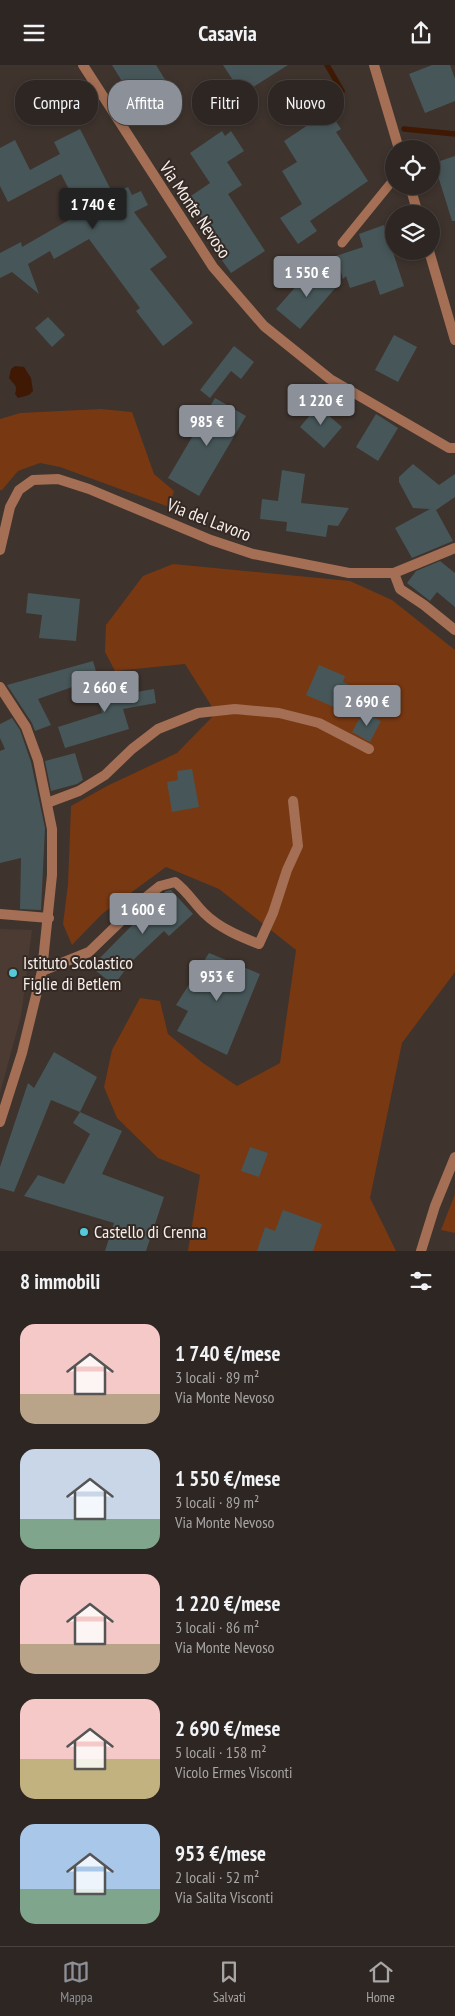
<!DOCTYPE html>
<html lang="it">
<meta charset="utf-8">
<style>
body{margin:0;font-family:"PT Sans Narrow",sans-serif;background:#362e2a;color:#f1f3f6;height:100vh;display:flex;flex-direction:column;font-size:19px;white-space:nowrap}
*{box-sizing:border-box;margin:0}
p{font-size:16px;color:#a7a5a5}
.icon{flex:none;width:28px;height:28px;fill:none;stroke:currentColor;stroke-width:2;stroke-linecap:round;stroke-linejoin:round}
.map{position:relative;height:1186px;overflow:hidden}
.drawer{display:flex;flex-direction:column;background:#2e2622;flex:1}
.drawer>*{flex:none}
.guide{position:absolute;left:15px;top:15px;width:425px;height:45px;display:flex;gap:10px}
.controls{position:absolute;left:385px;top:75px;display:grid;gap:10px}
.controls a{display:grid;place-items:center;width:55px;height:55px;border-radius:50%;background:#2e2622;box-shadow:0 2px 8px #0003,0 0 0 1px #494340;font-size:25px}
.price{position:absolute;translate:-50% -42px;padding:0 11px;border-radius:5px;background:#8c9099;color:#fff;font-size:16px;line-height:32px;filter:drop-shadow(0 1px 2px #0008)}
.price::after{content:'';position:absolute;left:50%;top:30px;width:15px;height:11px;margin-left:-8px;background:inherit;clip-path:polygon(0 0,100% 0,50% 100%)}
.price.current{background:#222;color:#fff}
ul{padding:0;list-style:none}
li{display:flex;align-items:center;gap:15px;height:125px;padding:0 20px}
li span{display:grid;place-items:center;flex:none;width:140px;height:100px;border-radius:15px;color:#555}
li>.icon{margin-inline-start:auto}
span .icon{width:60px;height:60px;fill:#fffc;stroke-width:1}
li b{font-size:21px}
h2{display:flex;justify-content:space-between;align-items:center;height:60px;padding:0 20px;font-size:21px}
.chip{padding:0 18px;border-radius:20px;background:#2e2622;box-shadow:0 2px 8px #0003,0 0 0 1px #494340;font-size:18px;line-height:45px}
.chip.current{background:#8c9099;color:#fff}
header{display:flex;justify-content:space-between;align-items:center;height:65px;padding:0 20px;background:#2e2622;font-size:22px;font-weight:600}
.dock{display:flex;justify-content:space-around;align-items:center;height:70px;border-top:1px solid #494340;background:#2e2622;font-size:14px;color:#a7a5a5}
.dock a{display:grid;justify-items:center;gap:2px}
.dock .current{color:#8c9099}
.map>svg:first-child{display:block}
.built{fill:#4c3b32}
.green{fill:#783812}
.water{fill:#3f1903}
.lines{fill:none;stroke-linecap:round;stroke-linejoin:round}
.stream{stroke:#3f1903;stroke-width:5.5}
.building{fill:#475759}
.service{stroke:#a46f54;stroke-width:9}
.minor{stroke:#a46f54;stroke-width:10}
.tertiary{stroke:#a46f54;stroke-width:10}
.poi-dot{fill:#53cbdb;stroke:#342923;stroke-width:2}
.labels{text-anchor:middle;stroke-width:4;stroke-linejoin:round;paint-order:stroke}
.street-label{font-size:18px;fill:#f6eeeb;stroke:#342923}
.poi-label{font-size:18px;fill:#f6eeeb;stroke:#342923;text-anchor:start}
</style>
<header><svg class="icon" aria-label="menu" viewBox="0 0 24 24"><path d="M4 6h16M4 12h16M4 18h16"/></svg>Casavia<svg class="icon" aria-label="share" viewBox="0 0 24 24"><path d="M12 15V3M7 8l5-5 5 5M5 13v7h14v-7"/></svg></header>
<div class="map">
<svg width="455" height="1186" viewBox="0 0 455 1186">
<rect width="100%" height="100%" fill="#3e332d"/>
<path class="built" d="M0,864L32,865L21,951L0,1028Z"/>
<g class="green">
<path d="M101,344L132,347L154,409L174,426L169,442L60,402L40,398L18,406L2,425H0V354L20,348Z"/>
<path d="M173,499L350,516L392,535L455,585V907L402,978L370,1133L396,1186H188L200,1110L158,1093L117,1053L104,1022L112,985L140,933L160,936L168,969L203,998L237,1021L280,998L296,885L219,824L166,802L102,849L72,880L63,859L68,819L71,741L107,721L177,688L216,648L185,599L115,606L105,587L106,560L143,511Z"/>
<path d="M455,1129V1168L441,1165Z"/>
</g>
<path class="water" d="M15,301L24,302L31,313L33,326L29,330L18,333L15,329C18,320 14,320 9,313L11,304Z"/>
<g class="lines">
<g class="stream">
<path d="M327,0L342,26"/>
<path d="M404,64L455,69"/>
</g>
</g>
<g class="building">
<path d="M112,0H156L179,37L147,57Z"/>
<path d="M223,0H288L242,29Z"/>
<path d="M432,0H450L455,14V36L425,48L409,9Z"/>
<path d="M329,46L341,64L336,67L368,116L310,156L317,166L298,179L280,153L302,139L282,106L297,97L284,76Z"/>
<path d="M80,64L113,129L128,122L132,130L141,126L148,140L134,147L167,192L150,204L193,258L163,281L136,246L140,243L89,174L54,194L50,186L28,199L39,229L12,207L0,213V188L21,177L22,182L81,148L61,109L8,137L0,121V83L15,75L30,105L60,89L54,77Z"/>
<path d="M222,66L225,71L231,66L244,86L227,97L242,120L228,129L265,186L231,208L221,194L227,191L199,149L193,153L182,137L210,118L190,88Z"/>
<path d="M455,91V156H452L434,98Z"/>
<path d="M384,160L404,221L380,230L375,215L350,223L346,211L343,214L336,191L363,182L359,169Z"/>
<path d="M314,201L337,221L300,264L276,244Z"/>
<path d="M48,252L65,270L52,282L35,263Z"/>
<path d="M394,270L417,282L398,317L375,305Z"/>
<path d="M234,281L254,297L241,314L231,306L210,333L200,325Z"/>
<path d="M215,333L246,351L199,431L168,413Z"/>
<path d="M321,337L332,346L328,350L342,362L324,383L300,362Z"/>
<path d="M376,349L398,363L378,396L356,382Z"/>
<path d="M413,399L439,420L455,409V432L436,445L453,476L412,493L395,463L430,444L413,443L399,417V412Z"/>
<path d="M282,405L305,409L301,438L349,443L338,461L328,460L326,472L286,466L287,457L260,454L262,434L278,436Z"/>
<path d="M440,496L455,508V542L437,527L430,536L407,518L416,506Z"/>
<path d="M28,528L80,534L76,576L39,573L42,550L26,548Z"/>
<path d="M93,596L98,613L38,634L51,660L35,666L32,658L7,620Z"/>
<path d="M319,600L345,611L343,617L361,625L350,649L306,630Z"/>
<path d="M112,609L119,630L154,624L156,638L123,644L129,664L65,683L58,662L102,648L92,615Z"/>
<path d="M363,647L381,656L370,677L352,667Z"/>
<path d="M12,653L20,665L31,697L45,763L41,845L20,844L21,793L0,798V686L5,684L0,673V659Z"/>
<path d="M75,688L83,715L77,719L51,726L45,696Z"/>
<path d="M192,704L199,742L172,747L167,717L178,715L177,706Z"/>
<path d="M171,825L193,849L169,871L164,866L131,897L114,920L91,902L145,847L166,826Z"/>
<path d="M209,888L260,909L227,990L177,966L188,946L176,940Z"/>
<path d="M54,987L97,1012L80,1047L51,1035L14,1127L0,1123V1102L28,1018L34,1023Z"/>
<path d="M80,1047L122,1066L102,1109L164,1132L146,1186H105L114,1158L24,1131L38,1110L64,1119L90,1069L73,1058Z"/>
<path d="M250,1082L268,1088L259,1112L241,1106Z"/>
<path d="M283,1145L322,1159L313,1186H257L265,1162L275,1166Z"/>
</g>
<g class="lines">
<path class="service" d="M342,178L394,114"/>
<g class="minor">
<path d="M83,0L213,202L264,261L330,314L449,383H455"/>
<path d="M394,508L400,524L424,540L455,565"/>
<path d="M0,622L26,662L38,695L52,764V810L42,906L22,988L0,1057"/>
<path d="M47,738L79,726L105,710L132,684L158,664L198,648L235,644L279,648L319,658L369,684"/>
<path d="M0,849L49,853"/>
<path d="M42,906L89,887L145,833L160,821L175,817C187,826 194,838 204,848C219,863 241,872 259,879L273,848L287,805L298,781L293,736"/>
<path d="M421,1186L435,1141L455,1092"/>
</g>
<g class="tertiary">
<path d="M374,0L399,84"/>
<path d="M410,121L418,149"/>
<path d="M429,186L455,275"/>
<path d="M0,485L10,442L19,425L33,415L58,414L89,424L211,475L253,489L349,508H394L455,483"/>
</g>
</g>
<g class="poi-dot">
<circle cx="13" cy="908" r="5"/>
<circle cx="84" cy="1167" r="5"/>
</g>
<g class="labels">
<g class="street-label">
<text transform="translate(195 145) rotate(56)" y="6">Via Monte Nevoso</text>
<text transform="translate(209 455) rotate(21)" y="6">Via del Lavoro</text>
</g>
<g class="poi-label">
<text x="23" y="904">Istituto Scolastico<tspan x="23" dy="21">Figlie di Betlem</tspan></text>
<text x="94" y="1173">Castello di Crenna</text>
</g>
</g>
</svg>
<div class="controls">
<a><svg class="icon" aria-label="locate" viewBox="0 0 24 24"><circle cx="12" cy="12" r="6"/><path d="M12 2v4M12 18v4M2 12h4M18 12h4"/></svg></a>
<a><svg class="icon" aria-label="layers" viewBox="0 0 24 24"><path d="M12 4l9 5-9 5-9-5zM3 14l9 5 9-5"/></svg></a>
</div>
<b class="price current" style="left:93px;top:165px">1 740 €</b>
<b class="price" style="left:307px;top:233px">1 550 €</b>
<b class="price" style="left:321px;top:361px">1 220 €</b>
<b class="price" style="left:207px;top:382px">985 €</b>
<b class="price" style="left:105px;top:648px">2 660 €</b>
<b class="price" style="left:367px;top:662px">2 690 €</b>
<b class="price" style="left:143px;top:870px">1 600 €</b>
<b class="price" style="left:217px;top:937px">953 €</b>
<div class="guide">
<a class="chip">Compra</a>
<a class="chip current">Affitta</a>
<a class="chip">Filtri</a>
<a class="chip">Nuovo</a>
</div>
</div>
<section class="drawer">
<h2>8 immobili<svg class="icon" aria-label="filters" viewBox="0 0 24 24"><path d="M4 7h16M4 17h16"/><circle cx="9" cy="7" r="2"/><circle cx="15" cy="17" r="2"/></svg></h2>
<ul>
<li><span style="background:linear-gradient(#f6c9c9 70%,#b9a48a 0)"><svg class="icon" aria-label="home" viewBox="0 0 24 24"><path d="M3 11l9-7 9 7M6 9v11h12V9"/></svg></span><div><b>1 740 €/mese</b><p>3 locali · 89 m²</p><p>Via Monte Nevoso</p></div></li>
<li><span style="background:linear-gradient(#c9d6e8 70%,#7fa58c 0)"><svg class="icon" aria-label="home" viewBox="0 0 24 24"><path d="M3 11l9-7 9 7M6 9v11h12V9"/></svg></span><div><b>1 550 €/mese</b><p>3 locali · 89 m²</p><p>Via Monte Nevoso</p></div></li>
<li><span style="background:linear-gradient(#f6c9c9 70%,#b9a48a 0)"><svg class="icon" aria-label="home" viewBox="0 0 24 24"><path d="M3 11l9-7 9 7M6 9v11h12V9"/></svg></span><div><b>1 220 €/mese</b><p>3 locali · 86 m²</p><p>Via Monte Nevoso</p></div></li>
<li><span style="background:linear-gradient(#f6c9c9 60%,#c2b280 0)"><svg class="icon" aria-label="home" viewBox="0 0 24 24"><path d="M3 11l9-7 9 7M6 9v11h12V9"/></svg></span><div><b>2 690 €/mese</b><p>5 locali · 158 m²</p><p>Vicolo Ermes Visconti</p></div></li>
<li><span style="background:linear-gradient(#a9c7e8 65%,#7fa58c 0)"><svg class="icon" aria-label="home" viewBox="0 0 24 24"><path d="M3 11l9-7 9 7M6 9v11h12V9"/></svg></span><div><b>953 €/mese</b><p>2 locali · 52 m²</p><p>Via Salita Visconti</p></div></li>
</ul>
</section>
<nav class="dock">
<a class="current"><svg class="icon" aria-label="map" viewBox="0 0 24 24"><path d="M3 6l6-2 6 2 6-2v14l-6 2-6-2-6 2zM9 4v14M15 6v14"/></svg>Mappa</a>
<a><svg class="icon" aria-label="saved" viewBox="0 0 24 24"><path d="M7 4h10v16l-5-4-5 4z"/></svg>Salvati</a>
<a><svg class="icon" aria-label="home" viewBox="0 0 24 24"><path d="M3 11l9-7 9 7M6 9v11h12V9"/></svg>Home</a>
</nav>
